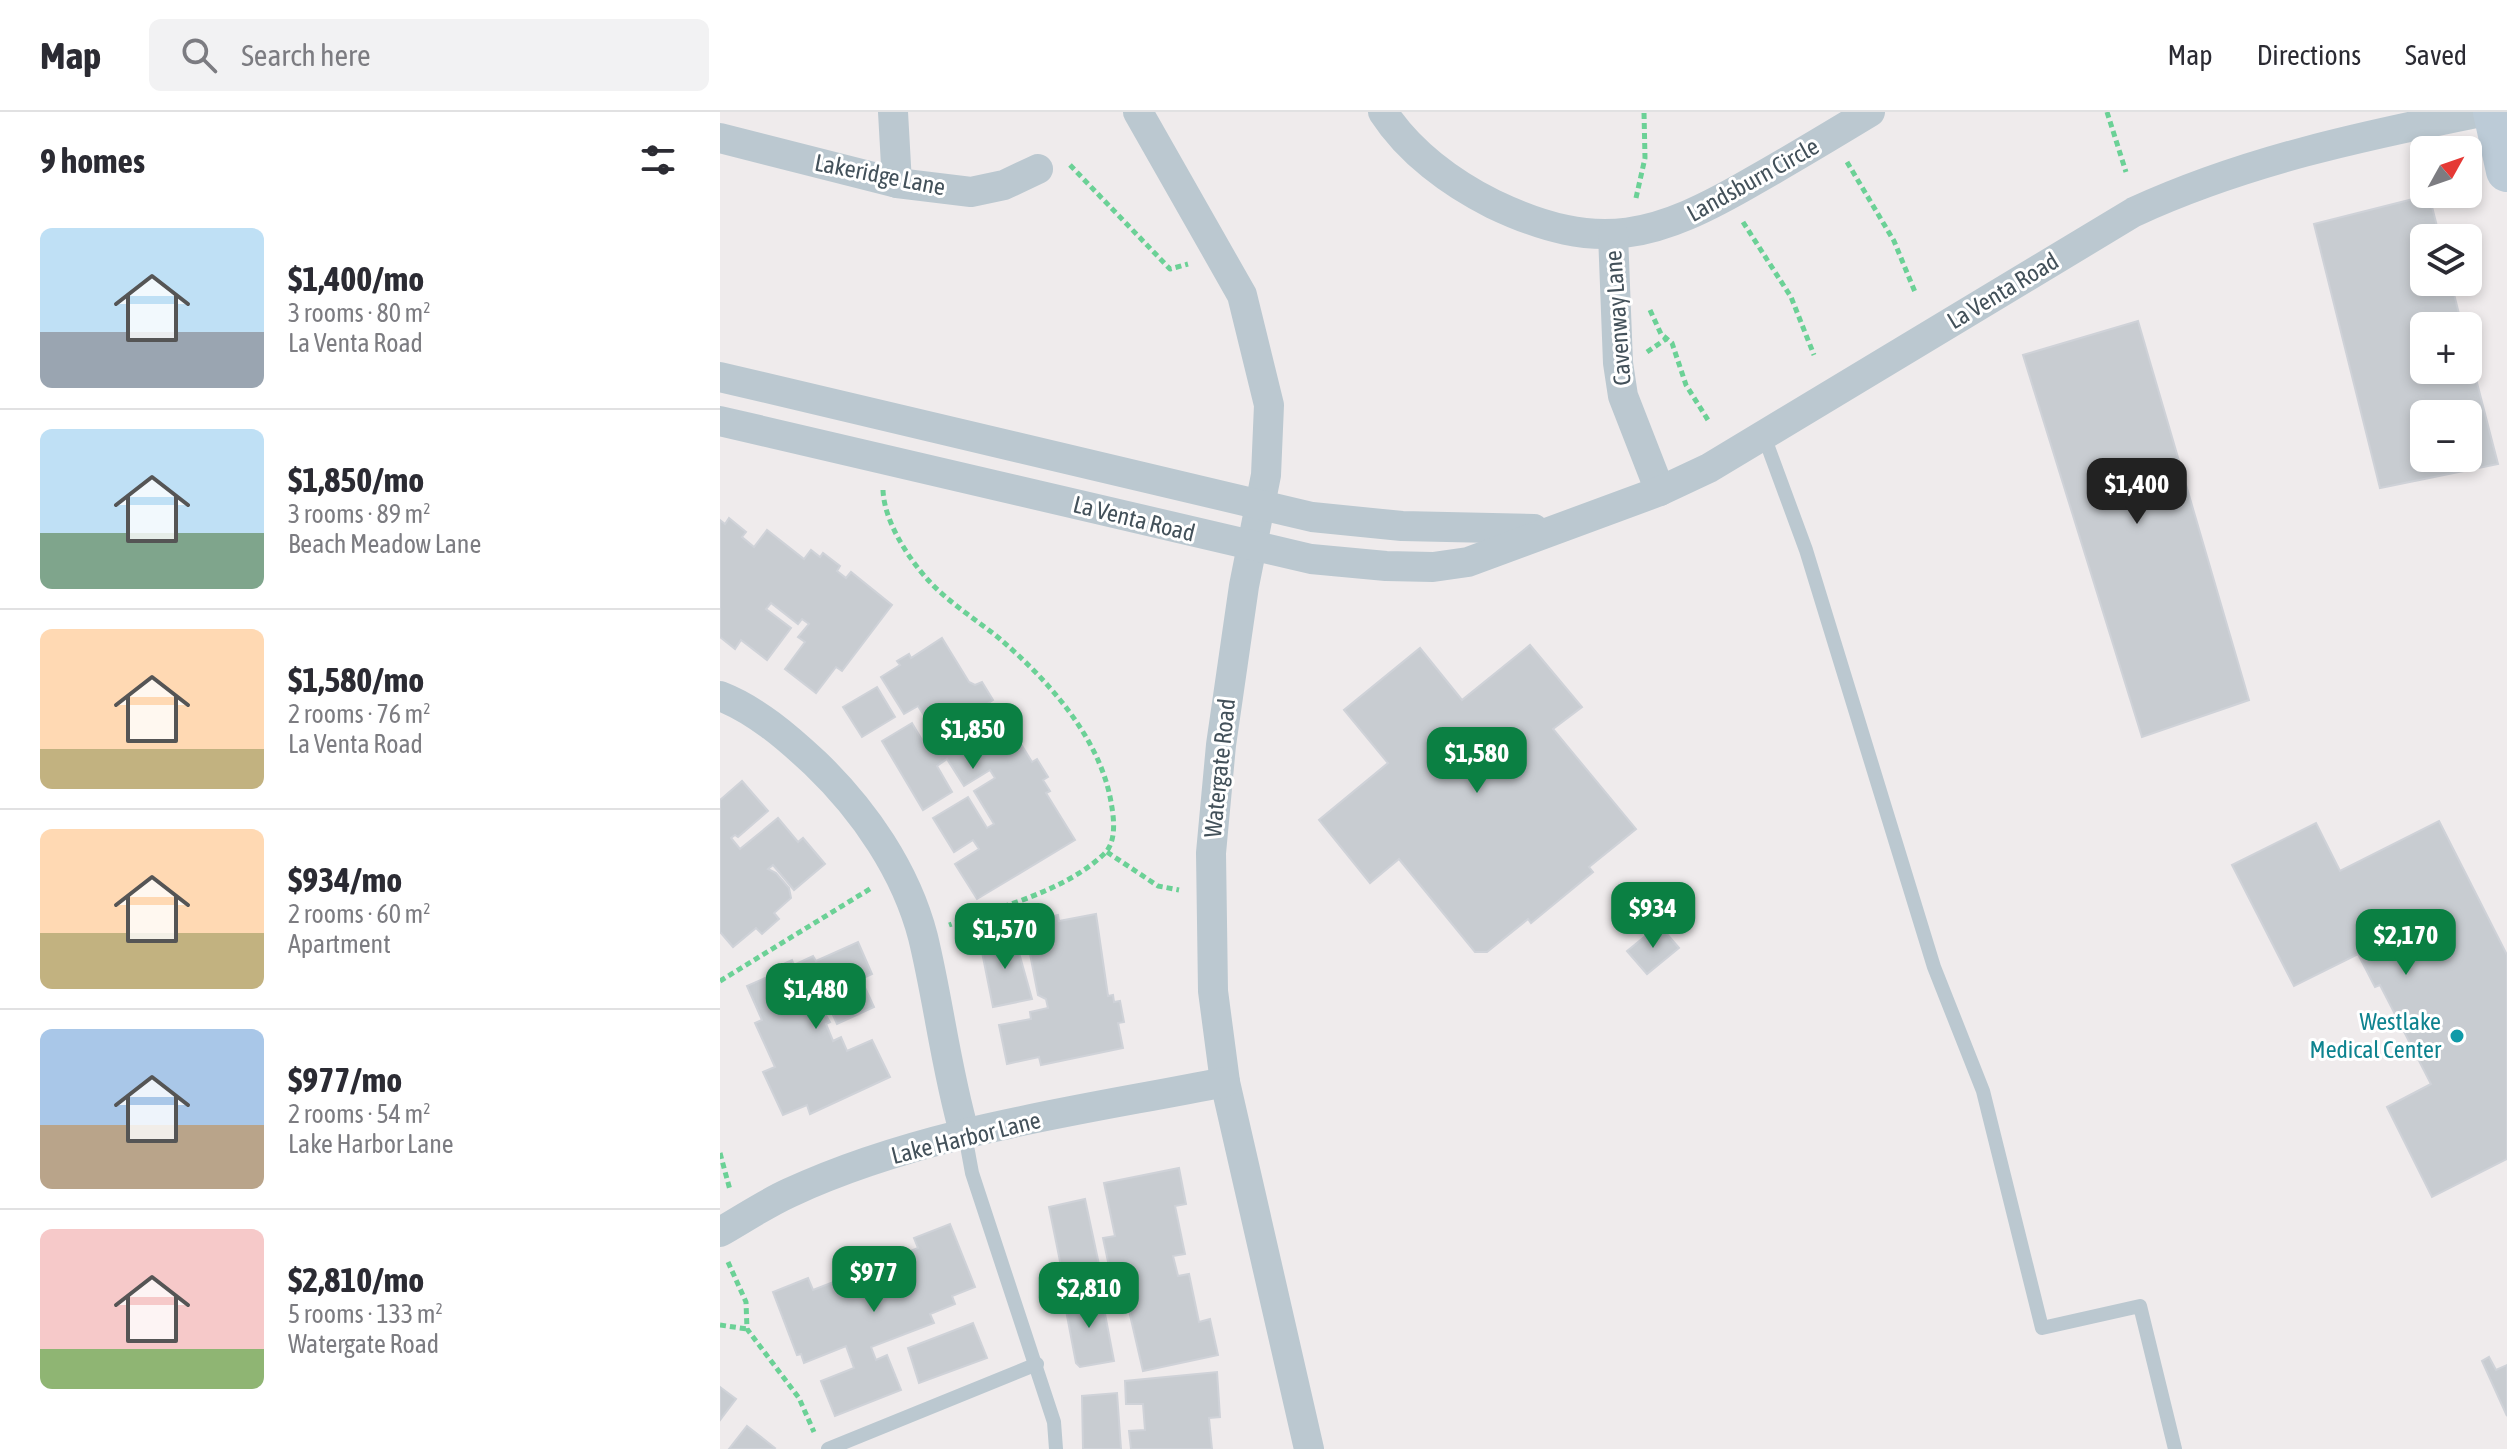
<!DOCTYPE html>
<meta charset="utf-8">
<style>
body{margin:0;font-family:"Asap Condensed",sans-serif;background:#f2f2f3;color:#2b2b33;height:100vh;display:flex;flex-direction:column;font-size:30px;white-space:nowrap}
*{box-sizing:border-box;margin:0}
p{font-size:26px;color:#7c7c81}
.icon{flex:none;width:44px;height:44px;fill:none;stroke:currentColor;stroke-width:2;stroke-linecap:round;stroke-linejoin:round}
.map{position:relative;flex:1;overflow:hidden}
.panel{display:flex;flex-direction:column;background:#fff;width:720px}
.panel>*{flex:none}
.needle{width:52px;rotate:50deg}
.tools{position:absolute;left:1690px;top:24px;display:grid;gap:16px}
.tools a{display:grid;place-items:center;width:72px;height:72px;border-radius:12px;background:#fff;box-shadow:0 4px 12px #0003;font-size:40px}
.price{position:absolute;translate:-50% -68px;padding:0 18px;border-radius:16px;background:#0b8043;color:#fff;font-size:26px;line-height:52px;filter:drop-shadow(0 2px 4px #0008)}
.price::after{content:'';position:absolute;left:50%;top:48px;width:24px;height:18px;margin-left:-12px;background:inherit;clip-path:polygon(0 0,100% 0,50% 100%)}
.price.on{background:#222;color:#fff}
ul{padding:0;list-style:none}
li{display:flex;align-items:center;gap:24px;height:200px;padding:0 40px}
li+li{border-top:2px solid #e1e1e2}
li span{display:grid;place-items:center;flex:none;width:224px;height:160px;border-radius:12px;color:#555}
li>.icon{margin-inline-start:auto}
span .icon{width:96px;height:96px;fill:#fffc;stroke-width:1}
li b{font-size:34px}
h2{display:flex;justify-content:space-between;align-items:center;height:96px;padding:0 40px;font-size:34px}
header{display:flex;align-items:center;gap:48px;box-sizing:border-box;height:112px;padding:0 40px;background:#fff;border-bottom:2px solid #e1e1e2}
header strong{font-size:38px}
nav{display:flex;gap:44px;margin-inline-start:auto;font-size:28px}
.search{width:560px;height:72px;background:#f2f2f3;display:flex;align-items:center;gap:20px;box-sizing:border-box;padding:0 28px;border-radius:12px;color:#7c7c81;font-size:30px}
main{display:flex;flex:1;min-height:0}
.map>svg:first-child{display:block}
.building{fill:#c8ccd1;stroke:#cfd2d8;stroke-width:2;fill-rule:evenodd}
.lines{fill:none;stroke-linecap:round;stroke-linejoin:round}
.path{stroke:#6bd196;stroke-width:5;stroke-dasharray:6 4;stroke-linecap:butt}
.service{stroke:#bbc8d0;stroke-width:14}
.minor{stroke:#bbc8d0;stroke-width:30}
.secondary{stroke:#bccbd7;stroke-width:42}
.culture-dot{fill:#0f9aa8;stroke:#fff;stroke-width:3}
.labels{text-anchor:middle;stroke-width:6;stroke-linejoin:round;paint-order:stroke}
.street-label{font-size:24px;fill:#43515a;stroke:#fff}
.culture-label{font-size:24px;fill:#0d838f;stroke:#fff;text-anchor:end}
</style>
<header>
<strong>Map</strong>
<div class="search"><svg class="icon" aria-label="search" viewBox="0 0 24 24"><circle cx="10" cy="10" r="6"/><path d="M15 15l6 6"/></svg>Search here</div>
<nav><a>Map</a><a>Directions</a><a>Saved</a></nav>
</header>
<main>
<section class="panel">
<h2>9 homes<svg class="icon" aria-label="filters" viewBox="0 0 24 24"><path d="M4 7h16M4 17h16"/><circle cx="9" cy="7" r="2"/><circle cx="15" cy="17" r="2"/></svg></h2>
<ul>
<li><span style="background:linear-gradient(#bfe0f5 65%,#9aa5b1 0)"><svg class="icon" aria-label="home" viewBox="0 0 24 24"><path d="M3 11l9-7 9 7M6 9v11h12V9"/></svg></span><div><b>$1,400/mo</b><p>3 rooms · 80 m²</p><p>La Venta Road</p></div></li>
<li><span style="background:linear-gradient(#bfe0f5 65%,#7fa58c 0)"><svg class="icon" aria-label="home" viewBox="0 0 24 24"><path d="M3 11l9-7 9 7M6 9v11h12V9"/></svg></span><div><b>$1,850/mo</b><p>3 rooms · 89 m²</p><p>Beach Meadow Lane</p></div></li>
<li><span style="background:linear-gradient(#ffd9b3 75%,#c2b280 0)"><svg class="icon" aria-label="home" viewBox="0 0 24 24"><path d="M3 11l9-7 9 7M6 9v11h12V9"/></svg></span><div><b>$1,580/mo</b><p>2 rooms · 76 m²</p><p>La Venta Road</p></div></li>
<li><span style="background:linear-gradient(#ffd9b3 65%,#c2b280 0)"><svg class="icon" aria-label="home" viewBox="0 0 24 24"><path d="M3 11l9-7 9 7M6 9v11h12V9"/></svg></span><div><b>$934/mo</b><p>2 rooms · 60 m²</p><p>Apartment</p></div></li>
<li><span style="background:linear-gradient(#a9c7e8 60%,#b9a48a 0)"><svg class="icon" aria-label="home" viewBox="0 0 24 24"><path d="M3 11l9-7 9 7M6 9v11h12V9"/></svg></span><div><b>$977/mo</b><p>2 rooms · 54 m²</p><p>Lake Harbor Lane</p></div></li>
<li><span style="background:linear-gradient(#f6c9c9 75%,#8fb573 0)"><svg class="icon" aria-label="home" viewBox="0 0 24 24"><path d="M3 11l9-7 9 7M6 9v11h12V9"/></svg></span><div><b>$2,810/mo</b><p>5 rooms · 133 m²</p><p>Watergate Road</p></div></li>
</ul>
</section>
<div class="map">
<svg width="1787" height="1337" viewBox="0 0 1787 1337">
<rect width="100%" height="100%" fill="#efebec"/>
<g class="building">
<path d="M1709,83L1720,126H1704V170H1731L1742,214H1704V258H1748V236L1778,352L1660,376L1594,112ZM1704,302H1748V346H1704Z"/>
<path d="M1418,209L1529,588L1422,625L1303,243Z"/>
<path d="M9,406L26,420L22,425L34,435L47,418L84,447L91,438L100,445L103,441L120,454L117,459L126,466L131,460L172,493L122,559L116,555L96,581L65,557L85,530L78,525L89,512L82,507L78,512L51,491L46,497L71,516L47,548L21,528L15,537L0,525V408L5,412Z"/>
<path d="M222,526L249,570L255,573L262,570L273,588L267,592L272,600L279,596L312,650L317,647L328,665L323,668L330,679L326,681L355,728L257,787L235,752L259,737L253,728L234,740L213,706L248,685L267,716L274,712L254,679L275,666L270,658L244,674L227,647L217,654L232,680L203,698L162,629L192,611L208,638L221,630L198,594L184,602L161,565L180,553L177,549L189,542L191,546Z"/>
<path d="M810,533L862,595L833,617L916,717L869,755L873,760L811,811L808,807L767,840H755L679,747L650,771L599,708L668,651L624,598L700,536L742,588Z"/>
<path d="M157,575L175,605L142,625L123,595Z"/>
<path d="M22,669L48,699L18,725L15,723L11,726L20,737L58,706L78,730L83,726L105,752L74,778L53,753L48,757L56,761L69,776L71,786L54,801L59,807L42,822L36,816L13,835L0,820V688Z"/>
<path d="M1719,709L1787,843V1047L1712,1085L1667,995L1711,972L1660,873L1655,875L1638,842L1574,874L1512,753L1596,711L1620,759Z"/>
<path d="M376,802L388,884L393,883L394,890L400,889L404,910L398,911L403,936L321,953L319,945L287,952L279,913L311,907L310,900L328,896L326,887L318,883L305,816L326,811L325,806L338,803L339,809Z"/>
<path d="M939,813L959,836L927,862L907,839Z"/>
<path d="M294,823L312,887L273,895L260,830Z"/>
<path d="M138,830L152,862L141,867L154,895L117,912L104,883L96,887L110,910L106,912L113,929L121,925L127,939L152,928L170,965L90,1002L87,993L63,1003L43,960L55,955L35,911L42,908L27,874L61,859L59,854L72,848L74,853L93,844L96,849Z"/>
<path d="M459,1056L466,1092L455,1094L465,1142L453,1144L458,1164L469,1162L479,1210L490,1207L498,1243L423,1259L407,1190L397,1192L383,1126L395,1124L384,1071Z"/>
<path d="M365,1087L381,1162L344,1169L329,1095Z"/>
<path d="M230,1112L255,1175L232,1184L235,1192L210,1202L214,1211L151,1235L156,1248L167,1243L181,1278L115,1304L101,1269L134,1256L126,1234L84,1251L81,1242L77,1243L53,1180L88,1166L93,1178L134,1162L138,1171L160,1162L156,1153L198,1136L194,1126Z"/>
<path d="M381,1181L394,1249L360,1255L356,1251L345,1193L346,1188Z"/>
<path d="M253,1211L267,1246L199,1271L188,1236Z"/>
<path d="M1769,1245L1776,1258L1787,1253V1304L1762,1249Z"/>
<path d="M497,1260L500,1305L489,1306L492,1337H411L409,1319L425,1318L423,1292H406L405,1269Z"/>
<path d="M0,1275L16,1287L0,1308Z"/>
<path d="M397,1281L401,1337H363L362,1284Z"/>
<path d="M27,1314L55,1336L54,1337H9Z"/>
</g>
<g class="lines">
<g class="path">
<path d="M1387,0L1406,60"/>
<path d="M1127,50L1174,129L1195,180"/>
<path d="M350,53L450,157L468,152"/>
<path d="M916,86L925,46L924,0"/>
<path d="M1023,110L1071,185L1094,243"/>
<path d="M930,198L941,222L952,231L966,273L988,308"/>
<path d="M927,240L946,227"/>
<path d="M163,378C164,409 188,446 209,469C229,491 257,508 280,527C328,568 380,626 391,690C394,706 397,730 384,742C344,780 279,795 229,813"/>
<path d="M387,740L438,774L459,778"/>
<path d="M0,869L153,775"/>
<path d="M0,1041L10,1078"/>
<path d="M8,1150L26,1190L27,1217L79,1286L94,1320"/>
<path d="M0,1213L27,1217"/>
</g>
<g class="service">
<path d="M1044,324L1086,438L1214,855L1263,979L1322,1216L1420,1194L1455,1337"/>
<path d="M245,1023L252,1061L334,1310L336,1337"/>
<path d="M108,1337L317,1252"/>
</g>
<g class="minor">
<path d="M173,0L177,71"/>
<path d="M418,0L522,183L549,293L546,363L524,474L501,633L491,741L493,879L505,970L589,1337"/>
<path d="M663,0C689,40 731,71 773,92C880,143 937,125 1035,68C1074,46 1112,23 1150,0"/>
<path d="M0,26L177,71L251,80L284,73L318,57"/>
<path d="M893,122L898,251L903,284L940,379"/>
<path d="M0,265L592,405L682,414L814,417"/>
<path d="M0,309L591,447L666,454L713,455L748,450L940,379L989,356L1414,100C1525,49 1642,24 1761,0"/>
<path d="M0,584C36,598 67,625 95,651C144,698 186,759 203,825C219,891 226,958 245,1023"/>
<path d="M0,1120C23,1107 45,1092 69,1081C205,1018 360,999 505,970"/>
</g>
<path class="secondary" d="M1774,0L1787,59"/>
</g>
<circle class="culture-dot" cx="1737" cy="924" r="8"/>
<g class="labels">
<g class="street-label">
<text transform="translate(160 63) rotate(11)" y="8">Lakeridge Lane</text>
<text transform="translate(1033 68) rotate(-29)" y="8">Landsburn Circle</text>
<text transform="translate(1283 179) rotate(-31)" y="8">La Venta Road</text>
<text transform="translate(898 206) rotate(-94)" y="8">Cavenway Lane</text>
<text transform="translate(414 407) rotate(14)" y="8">La Venta Road</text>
<text transform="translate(500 656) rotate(-84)" y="8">Watergate Road</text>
<text transform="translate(246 1026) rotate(-14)" y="8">Lake Harbor Lane</text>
</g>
<g class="culture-label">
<text x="1721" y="918">Westlake<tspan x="1721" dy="28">Medical Center</tspan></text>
</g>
</g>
</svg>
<div class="tools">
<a><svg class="needle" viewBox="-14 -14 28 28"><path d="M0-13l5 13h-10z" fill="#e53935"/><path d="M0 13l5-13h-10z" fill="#7c7c81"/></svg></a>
<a><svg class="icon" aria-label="layers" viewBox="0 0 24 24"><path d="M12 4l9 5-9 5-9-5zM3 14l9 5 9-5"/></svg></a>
<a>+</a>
<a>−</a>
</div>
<b class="price on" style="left:1417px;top:414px">$1,400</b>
<b class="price" style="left:253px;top:659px">$1,850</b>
<b class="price" style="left:757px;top:683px">$1,580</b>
<b class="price" style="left:933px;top:838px">$934</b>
<b class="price" style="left:285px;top:859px">$1,570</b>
<b class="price" style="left:1686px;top:865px">$2,170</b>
<b class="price" style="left:96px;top:919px">$1,480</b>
<b class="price" style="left:154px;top:1202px">$977</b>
<b class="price" style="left:369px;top:1218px">$2,810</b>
</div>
</main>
